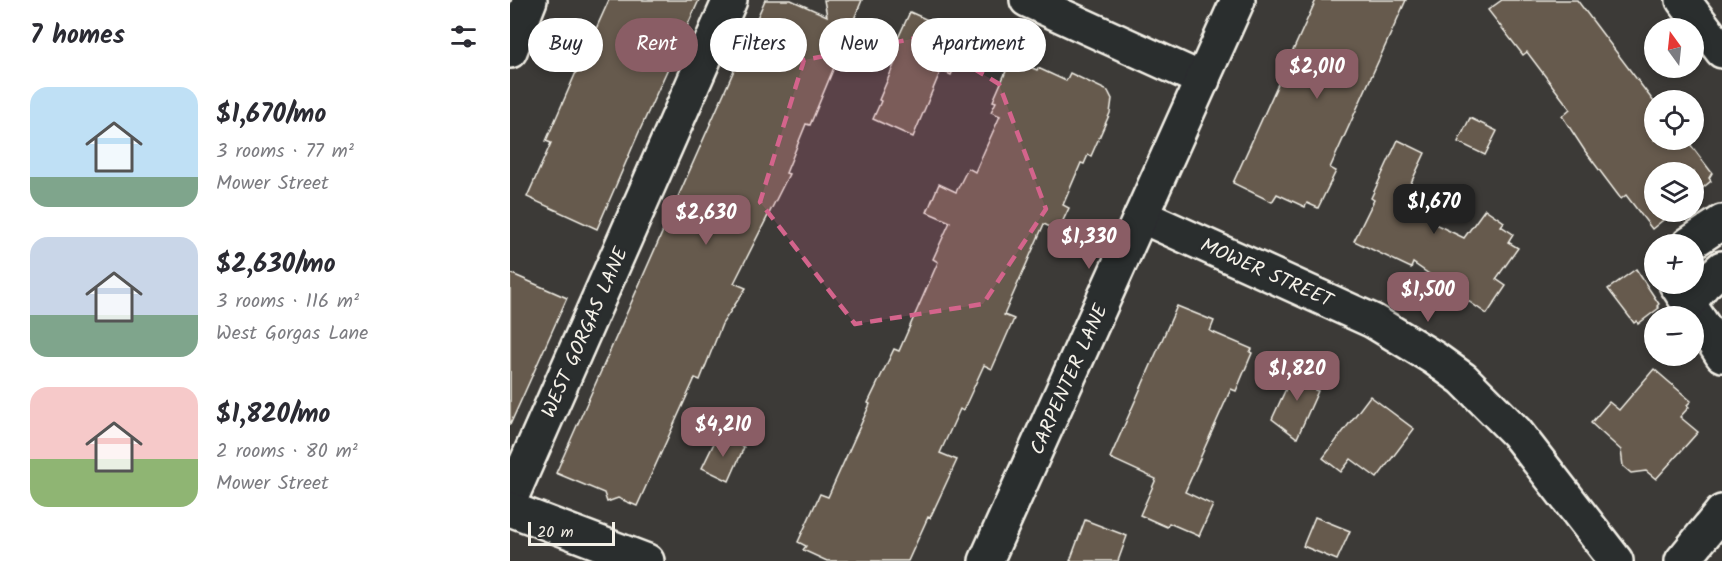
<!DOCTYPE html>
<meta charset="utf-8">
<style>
body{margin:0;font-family:Kalam,sans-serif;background:#f2f2f3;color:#2b2b33;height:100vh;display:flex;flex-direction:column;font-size:22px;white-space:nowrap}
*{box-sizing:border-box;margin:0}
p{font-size:20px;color:#7c7c81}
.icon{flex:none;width:33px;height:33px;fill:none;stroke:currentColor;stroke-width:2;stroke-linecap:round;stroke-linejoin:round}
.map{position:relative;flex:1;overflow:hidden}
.details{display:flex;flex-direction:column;background:#fff;width:510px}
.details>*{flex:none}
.guide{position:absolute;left:18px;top:18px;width:570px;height:54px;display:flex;gap:12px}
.needle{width:39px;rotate:345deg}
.tools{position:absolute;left:1134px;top:18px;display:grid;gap:12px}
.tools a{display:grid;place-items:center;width:60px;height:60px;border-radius:50%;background:#fff;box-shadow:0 3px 9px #0003;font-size:30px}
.scale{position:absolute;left:18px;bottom:15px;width:87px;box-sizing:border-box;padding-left:6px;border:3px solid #f4f1e8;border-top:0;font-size:16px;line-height:21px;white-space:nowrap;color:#f4f1e8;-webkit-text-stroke:4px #2a2d2e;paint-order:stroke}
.price{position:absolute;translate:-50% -51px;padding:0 14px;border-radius:12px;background:#8a5d65;color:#fff;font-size:20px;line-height:39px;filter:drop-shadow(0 2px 3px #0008)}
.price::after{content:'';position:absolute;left:50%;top:36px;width:18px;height:14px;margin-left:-9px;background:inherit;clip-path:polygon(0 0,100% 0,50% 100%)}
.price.active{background:#222;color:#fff}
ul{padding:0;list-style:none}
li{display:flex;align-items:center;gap:18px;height:150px;padding:0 30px}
li span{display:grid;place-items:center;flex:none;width:168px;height:120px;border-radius:18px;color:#555}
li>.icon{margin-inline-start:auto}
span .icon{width:72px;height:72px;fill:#fffc;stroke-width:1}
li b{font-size:26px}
h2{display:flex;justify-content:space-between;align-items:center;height:72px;padding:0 30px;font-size:26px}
.chip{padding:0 21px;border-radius:27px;background:#fff;box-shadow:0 3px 9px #0003;font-size:21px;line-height:54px}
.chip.active{background:#8a5d65;color:#fff}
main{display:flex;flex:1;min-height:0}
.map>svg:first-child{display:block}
.building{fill:#665a4d;stroke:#f4f1e8;stroke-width:1.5}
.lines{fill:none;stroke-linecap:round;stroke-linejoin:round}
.minor-casing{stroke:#f4f1e8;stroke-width:38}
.major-casing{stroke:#f4f1e8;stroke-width:38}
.minor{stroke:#2a2d2e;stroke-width:33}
.major{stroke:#2a2d2e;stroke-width:33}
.marked{fill:#d4648c;fill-opacity:0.2;stroke:#d4648c;stroke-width:4.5;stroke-dasharray:12 8;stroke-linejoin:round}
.labels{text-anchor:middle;stroke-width:5;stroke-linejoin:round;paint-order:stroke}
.street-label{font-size:20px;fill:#f4f1e8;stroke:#2a2d2e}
</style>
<main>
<section class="details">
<h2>7 homes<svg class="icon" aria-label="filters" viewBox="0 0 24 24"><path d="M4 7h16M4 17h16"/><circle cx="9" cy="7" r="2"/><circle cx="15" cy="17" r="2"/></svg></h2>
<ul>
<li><span style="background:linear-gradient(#bfe0f5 75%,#7fa58c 0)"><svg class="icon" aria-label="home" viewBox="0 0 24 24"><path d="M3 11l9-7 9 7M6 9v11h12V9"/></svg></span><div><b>$1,670/mo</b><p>3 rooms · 77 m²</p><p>Mower Street</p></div></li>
<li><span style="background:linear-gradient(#c9d6e8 65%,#7fa58c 0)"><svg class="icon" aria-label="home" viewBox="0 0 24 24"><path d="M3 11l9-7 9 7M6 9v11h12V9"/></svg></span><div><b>$2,630/mo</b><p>3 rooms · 116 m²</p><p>West Gorgas Lane</p></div></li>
<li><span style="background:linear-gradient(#f6c9c9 60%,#8fb573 0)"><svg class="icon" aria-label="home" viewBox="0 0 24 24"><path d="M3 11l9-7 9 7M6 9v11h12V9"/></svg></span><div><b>$1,820/mo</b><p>2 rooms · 80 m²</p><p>Mower Street</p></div></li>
</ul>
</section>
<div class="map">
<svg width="1212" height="561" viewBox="0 0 1212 561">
<rect width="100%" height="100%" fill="#3c3a37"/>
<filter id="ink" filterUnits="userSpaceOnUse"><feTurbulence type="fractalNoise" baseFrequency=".0167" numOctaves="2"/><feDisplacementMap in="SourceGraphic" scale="12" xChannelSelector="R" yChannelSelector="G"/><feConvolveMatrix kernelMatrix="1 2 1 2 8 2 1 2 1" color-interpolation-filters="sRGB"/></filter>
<g filter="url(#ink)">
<g class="building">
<path d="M99,0H189L129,132L87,229L17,197L41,143L36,141L67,70L69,71L88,32L85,31Z"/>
<path d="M255,0H281L317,16L314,0H352L300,125L296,124L276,173L279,174L224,283L236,288L212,324L190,380L185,378L127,506L108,498L97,502L94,493L46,473Z"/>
<path d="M806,0H896L820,168L826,171L808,208L797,203L795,207L767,194L762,202L723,183Z"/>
<path d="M992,0H1067L1144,102V140H1177L1202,173L1199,178L1201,181L1184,195V172H1144V212H1163L1142,229L1116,195L1111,199L1075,151L1052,116L1060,109L1017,52L1013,55L978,10Z"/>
<path d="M400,12L458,38L441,75L431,70L403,137L363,119L371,101L369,100L386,60L383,49Z"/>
<path d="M503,63L512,67L513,64L527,70L528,68L556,81L560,73L598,91L602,99L600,113L581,156L578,155L574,164L571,163L553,205L559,208L548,231L534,224L494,315L504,319L482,369L474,365L453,411L450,409L430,453L447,460L420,518L418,517L398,561H317L293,550L296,546L288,542L310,494L318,497L360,404L358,403L384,349L389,351L428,262L423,259L440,222L417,212L429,184L446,192L458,168L465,172L490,116L481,112L486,102L483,101L497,69L499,70Z"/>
<path d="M960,118L987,131L975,155L948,142Z"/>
<path d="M888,140L915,153L900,185L919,194L916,200L925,224L954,238L975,209L994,222L991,226L1003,234L998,242L1008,248L986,279L996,286L977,314L903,263L901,268L844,241L864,200L861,198Z"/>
<path d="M1126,269L1149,304L1147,306L1149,308L1128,324L1127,321L1124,323L1098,289Z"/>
<path d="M0,273L57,298L0,425Z"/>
<path d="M667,306L704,321L700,331L742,349L740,352L742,353L726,391L721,389L675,492L703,505L689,536L659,523L657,527L630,515L646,479L600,458Z"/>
<path d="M789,368L811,378L805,390L808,391L787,438L762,419L781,378L783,379Z"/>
<path d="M1144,369L1181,401L1177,405L1179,407L1170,417L1188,432L1146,479L1136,471L1121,473L1113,466L1111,450L1081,423L1099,402L1109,410Z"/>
<path d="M860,396L904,429L867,478L841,459L831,472L813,458Z"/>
<path d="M208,435L234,447L219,481L192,468Z"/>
<path d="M805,517L840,531L827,560L793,546Z"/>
<path d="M575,520L617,536L608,561H560Z"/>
</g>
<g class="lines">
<defs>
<g id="minor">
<path d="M517,0L693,80"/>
<path d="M0,51L20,0"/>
<path d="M631,216L863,321L924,358L953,379L1006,432L1106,561"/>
<path d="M1179,244L1212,222"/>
<path d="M1166,284L1212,355"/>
<path d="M1178,304L1194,284L1212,268"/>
<path d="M0,500L220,0"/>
<path d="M0,509L137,561"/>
<path d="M476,561L728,0"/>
<path d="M1172,561L1212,512"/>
</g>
<path id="major" d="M1173,0L1212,51"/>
</defs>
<use href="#minor" class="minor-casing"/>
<use href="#major" class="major-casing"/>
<use href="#minor" class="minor"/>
<use href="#major" class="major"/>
</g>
</g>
<path class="marked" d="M412,37L489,84L536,209L473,304L345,324L250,202L294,60Z"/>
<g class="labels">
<g class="street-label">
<text transform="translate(757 272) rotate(24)" y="7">MOWER STREET</text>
<text transform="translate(74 332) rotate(-66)" y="7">WEST GORGAS LANE</text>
<text transform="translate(558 379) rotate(-66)" y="7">CARPENTER LANE</text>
</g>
</g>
</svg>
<div class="tools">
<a><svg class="needle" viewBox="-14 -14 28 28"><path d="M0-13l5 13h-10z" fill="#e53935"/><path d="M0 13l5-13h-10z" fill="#7c7c81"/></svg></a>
<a><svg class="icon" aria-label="locate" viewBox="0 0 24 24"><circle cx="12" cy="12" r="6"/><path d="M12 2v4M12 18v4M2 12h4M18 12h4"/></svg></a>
<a><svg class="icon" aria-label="layers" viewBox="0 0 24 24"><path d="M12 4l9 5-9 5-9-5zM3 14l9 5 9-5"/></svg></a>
<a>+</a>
<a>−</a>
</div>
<div class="scale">20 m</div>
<b class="price" style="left:807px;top:100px">$2,010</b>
<b class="price active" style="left:924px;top:235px">$1,670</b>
<b class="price" style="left:196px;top:246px">$2,630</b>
<b class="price" style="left:579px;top:270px">$1,330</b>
<b class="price" style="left:918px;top:323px">$1,500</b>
<b class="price" style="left:787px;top:402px">$1,820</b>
<b class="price" style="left:213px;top:458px">$4,210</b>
<div class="guide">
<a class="chip">Buy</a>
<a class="chip active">Rent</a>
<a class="chip">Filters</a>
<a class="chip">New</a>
<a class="chip">Apartment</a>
</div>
</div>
</main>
